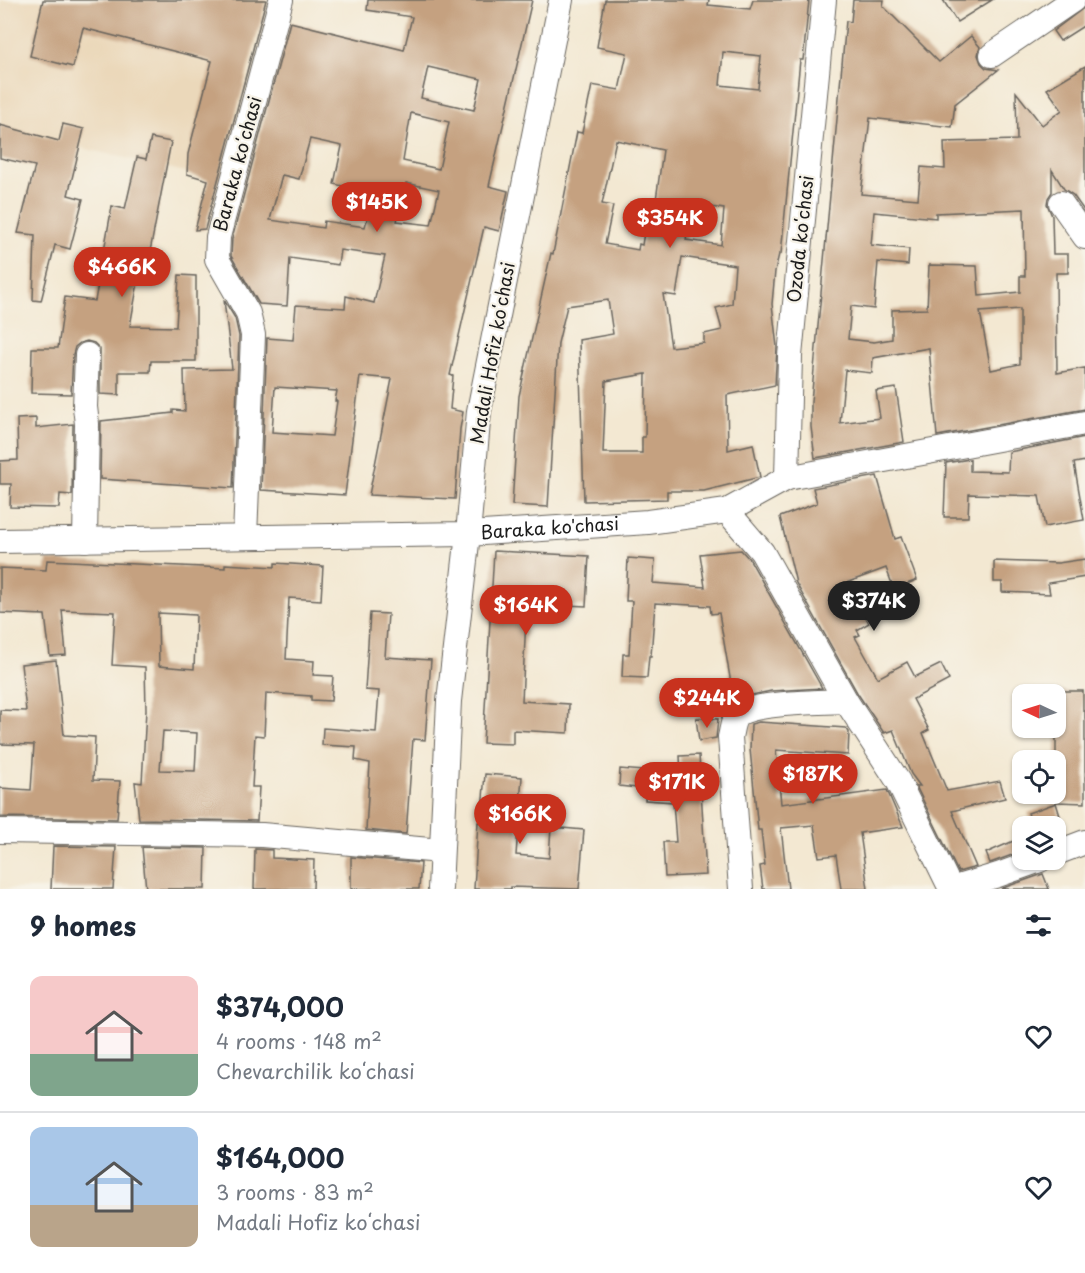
<!DOCTYPE html>
<meta charset="utf-8">
<style>
body{margin:0;font-family:"Playpen Sans",sans-serif;background:#f2f2f3;color:#1f2937;height:100vh;display:flex;flex-direction:column;font-size:22px;white-space:nowrap}
*{box-sizing:border-box;margin:0}
p{font-size:20px;color:#747a83}
.icon{flex:none;width:33px;height:33px;fill:none;stroke:currentColor;stroke-width:2;stroke-linecap:round;stroke-linejoin:round}
.map{position:relative;height:889px;overflow:hidden}
.details{display:flex;flex-direction:column;background:#fff;flex:1}
.details>*{flex:none}
.needle{width:39px;rotate:274deg}
.buttons{position:absolute;left:1012px;top:684px;display:grid;gap:12px}
.buttons a{display:grid;place-items:center;width:54px;height:54px;border-radius:12px;background:#fff;box-shadow:0 2px 4px #0004;font-size:30px}
.price{position:absolute;translate:-50% -51px;padding:0 14px;border-radius:21px;background:#c8321e;color:#fff;font-size:20px;line-height:39px;filter:drop-shadow(0 2px 3px #0008)}
.price::after{content:'';position:absolute;left:50%;top:36px;width:18px;height:14px;margin-left:-9px;background:inherit;clip-path:polygon(0 0,100% 0,50% 100%)}
.price.on{background:#222;color:#fff}
ul{padding:0;list-style:none}
li{display:flex;align-items:center;gap:18px;height:150px;padding:0 30px}
li+li{border-top:2px solid #e0e1e3}
li span{display:grid;place-items:center;flex:none;width:168px;height:120px;border-radius:12px;color:#555}
li>.icon{margin-inline-start:auto}
span .icon{width:72px;height:72px;fill:#fffc;stroke-width:1}
li b{font-size:26px}
h2{display:flex;justify-content:space-between;align-items:center;height:72px;padding:0 30px;font-size:26px}
.map>svg:first-child{display:block}
.built{fill:#ebd8ba}
.building{fill:#c5a180;fill-rule:evenodd}
.lines{fill:none;stroke-linecap:round;stroke-linejoin:round}
.minor-casing{stroke:#67635c;stroke-width:26}
.minor{stroke:#fff;stroke-width:24}
.labels{text-anchor:middle;stroke-width:4.5;stroke-linejoin:round;paint-order:stroke}
.street-label{font-size:18px;fill:#1c1c1c;stroke:#f7f3e8}
</style>
<div class="map">
<svg width="1085" height="889" viewBox="0 0 1085 889">
<rect width="100%" height="100%" fill="#f7f3e8"/>
<filter id="ink" filterUnits="userSpaceOnUse"><feTurbulence type="fractalNoise" baseFrequency=".0167" numOctaves="2"/><feDisplacementMap in="SourceGraphic" scale="12" xChannelSelector="R" yChannelSelector="G"/><feConvolveMatrix kernelMatrix="1 2 1 2 8 2 1 2 1" color-interpolation-filters="sRGB"/></filter>
<filter id="wash" filterUnits="userSpaceOnUse"><feTurbulence type="fractalNoise" baseFrequency=".008" numOctaves="4" result="noise"/><feDisplacementMap in="SourceGraphic" scale="24" xChannelSelector="R" yChannelSelector="G"/><feGaussianBlur stdDeviation="1.35" result="paint"/><feColorMatrix in="noise" values="0 0 0 0 0 0 0 0 0 0 0 0 0 0 0 0 0 1.4 0 .05"/><feComposite in="paint" operator="in"/></filter>
<g filter="url(#wash)">
<rect width="100%" height="100%" fill="#f3e8d2"/>
<path class="built" d="M0,0H268L220,180L0,129Z"/>
<g id="blocks">
<g class="building">
<path d="M43,0H266L205,229L195,230L208,180L187,174L188,154L212,61L83,28L73,67L30,56Z"/>
<path d="M368,0H532L489,186L508,191L499,231L484,227L450,375L453,376L450,409L463,412L460,429L455,499L369,495L392,379L360,376L345,495L261,490L267,338L293,340L296,305L345,308L346,296L374,303L385,256L340,250L338,265L290,258L287,306L259,304L231,256L232,239L290,22L404,50L412,17L367,10ZM428,67L481,79L474,110L421,98ZM411,113L449,122L439,169L403,161ZM310,139L342,146L334,184L374,193L365,227L324,221L323,228L270,220L282,175L299,179ZM406,183L439,190L431,225L397,221ZM275,387L337,391L335,401H337L332,436L272,432Z"/>
<path d="M605,0H709L708,5L750,9L753,0H809L803,60H800L781,254H779L775,271L772,304L777,347L775,385L727,395L728,450L753,444L760,477L704,491H667V499L584,501L579,340L613,334L608,300L567,306L558,343L548,507L512,505L519,396L551,253L553,254L577,132L582,133L592,85L619,90L627,53L597,47ZM723,52L761,56L758,89L720,85ZM616,140L663,150L653,221L646,220L642,245L639,244L638,250L605,244L613,206L602,204ZM691,204L724,209L721,245L686,240ZM682,257L735,265L732,304L716,308L722,330L704,334V343L671,347L663,294L676,296ZM646,374L645,437H642V453H603L606,381Z"/>
<path d="M853,0H884L883,6L939,62L971,36L980,47L978,55L981,63L986,68L998,70L955,104L952,127L870,118L861,194L918,199L921,167L945,169L944,142L1017,140L1016,92L1042,125L1062,110L1047,89L1085,66V212L1073,195L1064,189L1052,170V192L1048,198L1047,204L1052,216L1053,254H1068V273H1056L1057,373L1085,368V409L937,436L929,348L873,358L872,373L845,370L840,423L880,418L876,391L896,388L904,442L815,458L811,427V402L846,21L851,22ZM1024,209L1025,276H1020V292L979,296L977,266L929,265L927,309L892,310V339L874,342L848,339L851,306L874,309L878,262L908,265L909,249L871,245L874,212L936,218V213ZM1020,309V364L991,370L980,312Z"/>
<path d="M943,0H992L957,22Z"/>
<path d="M1085,7V25L1060,41L1053,31Z"/>
<path d="M63,124L84,129L68,195L83,199L70,249L55,245L41,301L33,300L35,235L18,233L35,166L0,158V125L59,141Z"/>
<path d="M151,138L171,142L147,267L141,266L130,326L176,327L179,275L196,276V361H151L150,372H119V395L100,394V349L94,343L87,341L80,343L75,347L73,354L71,394L31,393L32,348H58L65,297L95,301L112,206L125,209L137,157L146,159Z"/>
<path d="M224,300L235,318L239,336L233,488L100,479L101,421L173,413V410L185,411L184,370L232,369Z"/>
<path d="M36,418V428L73,424L72,495L60,494L59,508L10,507L11,484H0V461L18,460L17,419Z"/>
<path d="M1085,437V461L1074,463L1084,520L1045,527L1039,496L969,494L968,517H944L946,463L970,459V471L1008,472L1009,452Z"/>
<path d="M877,476L895,539L901,537L917,580L894,589L886,568L846,583L869,623L857,630L860,635L855,637L878,678L907,662L915,677L941,664L949,680L913,699L929,730L923,733L947,791L1000,781L1005,798L952,811L976,867L958,872L916,786H920L911,774L893,730L884,733L858,694L796,583L780,517L817,503L813,488Z"/>
<path d="M741,550L750,560L822,688L771,691L742,697L734,701L719,613L711,614L710,606L655,603L651,656H649L647,678L622,677L623,654H629L632,601H626L628,558L655,560L653,583L705,587L700,554Z"/>
<path d="M494,551L589,556L586,606L566,605L565,620L526,618L522,701L569,704L568,733L513,730V744L483,743Z"/>
<path d="M1085,559V577L1048,583L1050,594L1002,592V582H994V561L1058,563Z"/>
<path d="M47,560L225,568V564L275,567V563L323,566L321,600L289,598L286,659L314,661L313,675L333,676L331,701L311,700V696L266,693L264,736L255,735L252,787H259L257,821L139,819L135,782L142,783L146,710L145,667L112,665L115,612L62,610L66,655L50,656L45,615L0,613V568L46,570ZM158,613L196,615L194,669L159,666ZM163,731L197,733L195,771L160,770Z"/>
<path d="M370,613L388,614L385,657L431,660L425,740L413,739L406,834L366,830L370,763L355,760L356,747L322,745L323,728L376,732L379,691L365,690Z"/>
<path d="M56,660L64,735L95,737L93,780L120,781L117,819L0,817V788L31,790L34,745L0,744V710L26,711L21,664Z"/>
<path d="M1056,691H1083V711H1085V803L1056,802Z"/>
<path d="M696,718L718,719L716,738L699,741Z"/>
<path d="M759,722L846,728L849,732L848,755L776,750L781,804L887,790L903,827L860,833L868,889H841L836,855L819,857L814,825L781,828L788,889H763L760,866L765,865L761,830H758L750,749L751,724Z"/>
<path d="M699,755L706,875L665,877L663,842H676L673,802L645,800L646,789L619,786L620,769L681,774L680,756Z"/>
<path d="M485,774L522,777L516,855L549,858L551,827L584,830L579,889L511,887V889H474L478,822H481Z"/>
<path d="M1056,803L1062,822L1049,826H1032L1028,813Z"/>
<path d="M1018,839L1023,851L990,863L986,853Z"/>
<path d="M53,846L116,847L113,889H51Z"/>
<path d="M142,847L206,848L205,889H146Z"/>
<path d="M255,849L272,850V858L314,860L313,889H254Z"/>
<path d="M351,857L421,863L419,889H351Z"/>
<path d="M1043,874L1049,889H1001L1003,888Z"/>
</g>
</g>
</g>
<g filter="url(#ink)">
<use href="#blocks" fill-opacity="0" stroke="#67635c" stroke-width="1.5"/>
<g class="lines">
<defs>
<g id="minor">
<path d="M992,55L1073,0"/>
<path d="M1061,203L1085,237"/>
<path d="M787,478L790,356L824,0"/>
<path d="M727,511L762,552L846,701L898,781L951,889"/>
<path d="M245,537L253,335L248,313L217,259L218,237L281,0"/>
<path d="M85,540L87,424L85,407L87,355"/>
<path id="s1" d="M0,541L468,534L648,522L727,511L787,478L1085,423"/>
<path d="M0,831L262,835L441,851"/>
<path d="M1056,853L1085,842"/>
<path d="M440,889L449,701L468,534L479,411L561,0"/>
<path d="M741,889L730,737C732,730 732,720 738,715C753,702 823,702 846,701"/>
<path d="M951,889L998,875L1040,860"/>
</g>
</defs>
<use href="#minor" class="minor-casing"/>
<use href="#minor" class="minor"/>
</g>
</g>
<g class="labels">
<g class="street-label">
<text transform="translate(238 164) rotate(-75)" y="6">Baraka koʻchasi</text>
<text transform="translate(801 239) rotate(-84)" y="6">Ozoda koʻchasi</text>
<text transform="translate(493 353) rotate(-80)" y="6">Madali Hofiz koʻchasi</text>
<text dy="6" stroke="none"><textPath href="#s1" startOffset="550">Baraka ko'chasi</textPath></text>
</g>
</g>
</svg>
<div class="buttons">
<a><svg class="needle" viewBox="-14 -14 28 28"><path d="M0-13l5 13h-10z" fill="#e53935"/><path d="M0 13l5-13h-10z" fill="#747a83"/></svg></a>
<a><svg class="icon" aria-label="locate" viewBox="0 0 24 24"><circle cx="12" cy="12" r="6"/><path d="M12 2v4M12 18v4M2 12h4M18 12h4"/></svg></a>
<a><svg class="icon" aria-label="layers" viewBox="0 0 24 24"><path d="M12 4l9 5-9 5-9-5zM3 14l9 5 9-5"/></svg></a>
</div>
<b class="price" style="left:377px;top:233px">$145K</b>
<b class="price" style="left:670px;top:249px">$354K</b>
<b class="price" style="left:122px;top:298px">$466K</b>
<b class="price on" style="left:874px;top:632px">$374K</b>
<b class="price" style="left:526px;top:636px">$164K</b>
<b class="price" style="left:707px;top:729px">$244K</b>
<b class="price" style="left:813px;top:805px">$187K</b>
<b class="price" style="left:677px;top:813px">$171K</b>
<b class="price" style="left:520px;top:845px">$166K</b>
</div>
<section class="details">
<h2>9 homes<svg class="icon" aria-label="filters" viewBox="0 0 24 24"><path d="M4 7h16M4 17h16"/><circle cx="9" cy="7" r="2"/><circle cx="15" cy="17" r="2"/></svg></h2>
<ul>
<li><span style="background:linear-gradient(#f6c9c9 65%,#7fa58c 0)"><svg class="icon" aria-label="home" viewBox="0 0 24 24"><path d="M3 11l9-7 9 7M6 9v11h12V9"/></svg></span><div><b>$374,000</b><p>4 rooms · 148 m²</p><p>Chevarchilik koʻchasi</p></div><svg class="icon" aria-label="heart" viewBox="0 0 24 24"><path d="M12 20l-8-8c-3-5 5-10 8-4 3-6 11-1 8 4z"/></svg></li>
<li><span style="background:linear-gradient(#a9c7e8 65%,#b9a48a 0)"><svg class="icon" aria-label="home" viewBox="0 0 24 24"><path d="M3 11l9-7 9 7M6 9v11h12V9"/></svg></span><div><b>$164,000</b><p>3 rooms · 83 m²</p><p>Madali Hofiz koʻchasi</p></div><svg class="icon" aria-label="heart" viewBox="0 0 24 24"><path d="M12 20l-8-8c-3-5 5-10 8-4 3-6 11-1 8 4z"/></svg></li>
</ul>
</section>
